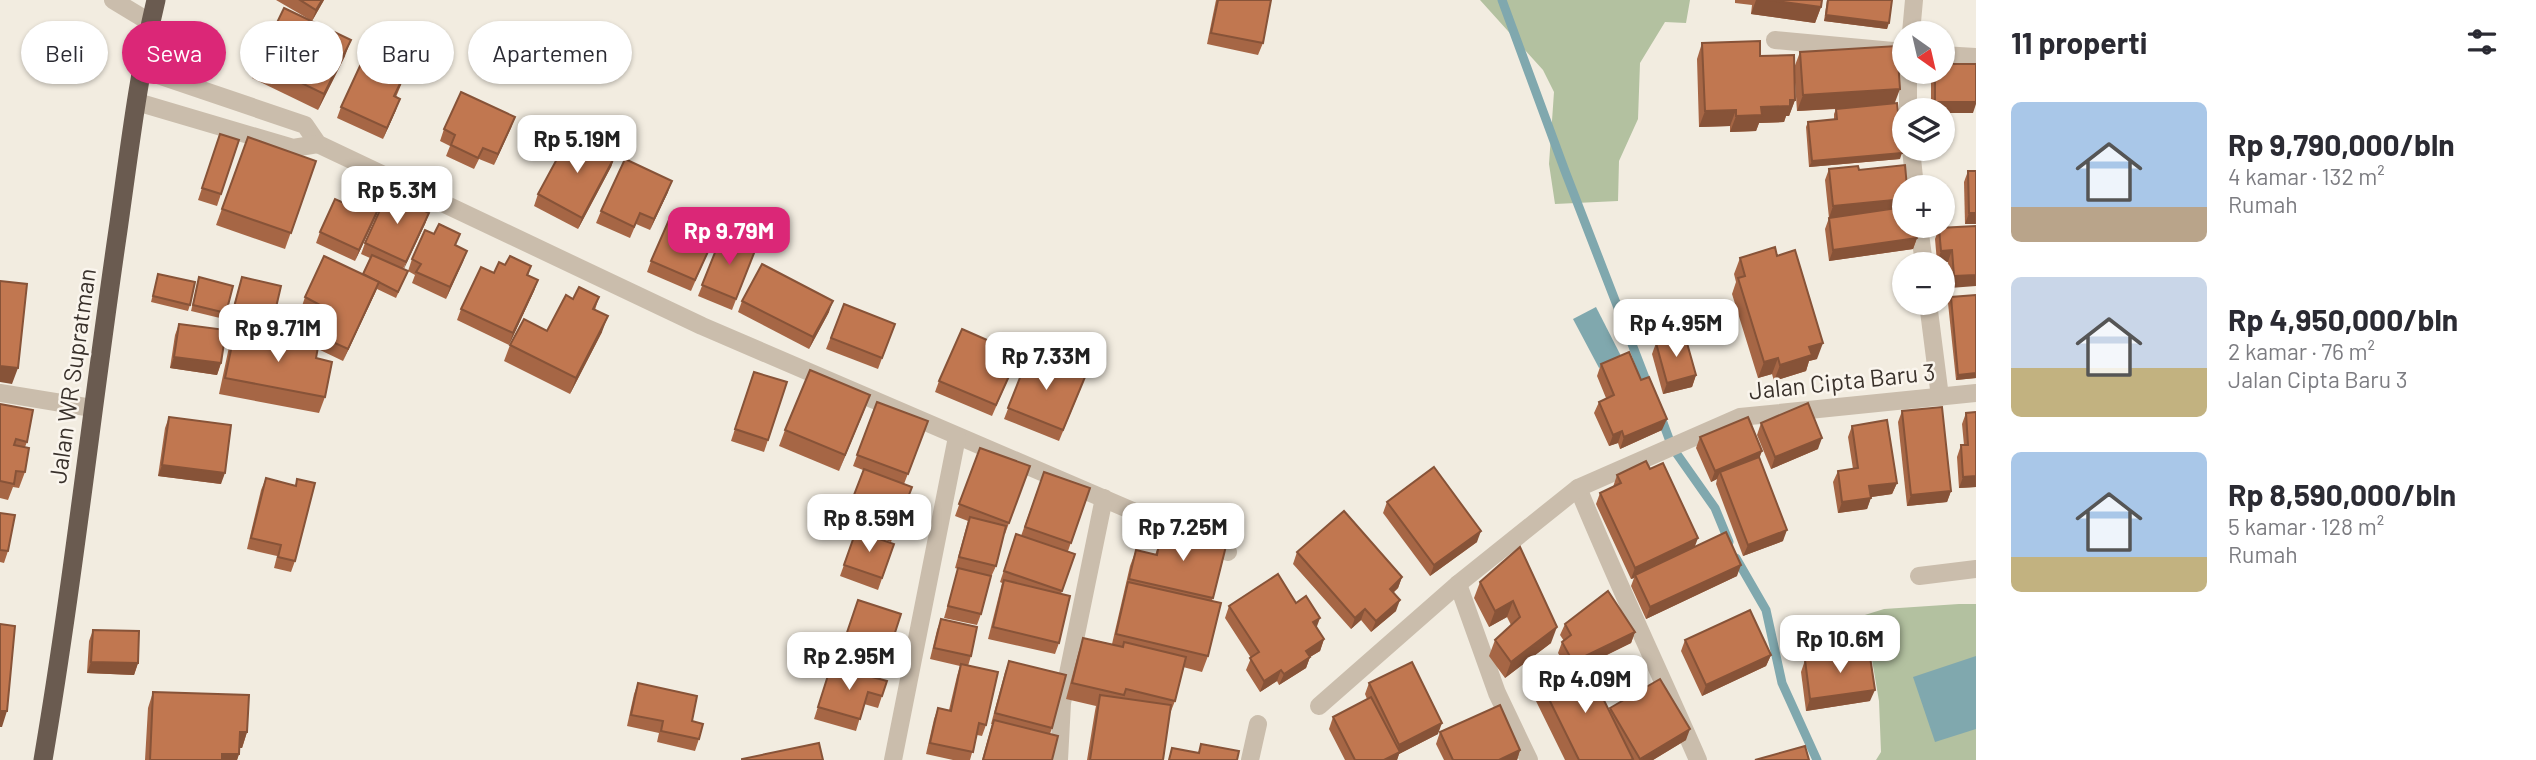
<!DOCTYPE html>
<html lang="id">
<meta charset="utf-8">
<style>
body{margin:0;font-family:Barlow,sans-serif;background:#f2f2f3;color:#2b2b33;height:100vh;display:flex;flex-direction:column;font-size:26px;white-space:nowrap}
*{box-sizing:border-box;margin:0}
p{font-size:23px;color:#7c7c81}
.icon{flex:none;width:38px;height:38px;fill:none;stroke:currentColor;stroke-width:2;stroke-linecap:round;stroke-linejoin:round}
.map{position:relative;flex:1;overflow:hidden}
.panel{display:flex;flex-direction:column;background:#fff;width:560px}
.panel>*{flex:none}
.top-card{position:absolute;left:21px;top:21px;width:665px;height:63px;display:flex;gap:14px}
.needle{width:46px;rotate:146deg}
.controls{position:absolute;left:1892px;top:21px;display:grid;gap:14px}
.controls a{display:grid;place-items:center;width:63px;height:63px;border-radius:50%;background:#fff;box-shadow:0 2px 5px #0004;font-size:35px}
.price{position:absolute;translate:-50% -60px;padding:0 16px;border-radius:14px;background:#fff;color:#222;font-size:23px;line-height:46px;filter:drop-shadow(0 2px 4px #0008)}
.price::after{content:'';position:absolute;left:50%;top:42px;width:21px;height:16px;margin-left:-10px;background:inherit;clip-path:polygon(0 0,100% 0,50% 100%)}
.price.current{background:#db2777;color:#fff}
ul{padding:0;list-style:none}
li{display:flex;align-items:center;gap:21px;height:175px;padding:0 35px}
li span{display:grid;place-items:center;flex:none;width:196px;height:140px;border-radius:10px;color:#555}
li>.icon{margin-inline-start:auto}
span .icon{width:84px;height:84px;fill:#fffc;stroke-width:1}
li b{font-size:30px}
h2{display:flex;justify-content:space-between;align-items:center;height:84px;padding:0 35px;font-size:30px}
.chip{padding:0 24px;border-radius:32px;background:#fff;box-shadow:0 2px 5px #0004;font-size:24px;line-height:63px}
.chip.current{background:#db2777;color:#fff}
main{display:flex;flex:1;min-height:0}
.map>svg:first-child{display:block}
.green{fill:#b3c1a0}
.water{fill:#80a8ae}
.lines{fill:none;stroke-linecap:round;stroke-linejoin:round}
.stream{stroke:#80a8ae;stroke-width:9}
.minor{stroke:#cabdac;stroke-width:18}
.trunk{stroke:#6a5b50;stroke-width:19}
.wall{fill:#a66645}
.shaded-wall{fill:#875338}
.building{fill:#c17750;stroke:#875338;stroke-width:2}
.labels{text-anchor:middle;stroke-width:5;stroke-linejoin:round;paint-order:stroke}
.street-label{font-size:24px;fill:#39312b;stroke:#faf5ed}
</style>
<main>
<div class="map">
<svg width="1976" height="760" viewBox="0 0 1976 760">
<rect width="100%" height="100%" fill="#f2ece0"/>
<g class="green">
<path d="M1480,0H1690L1686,23L1665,22L1640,63L1638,119L1619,161L1618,201L1555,204L1549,164L1554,92L1543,70Z"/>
<path d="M1959,604H1976V760H1876L1881,752L1879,701L1872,660L1852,619L1884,609Z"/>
</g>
<g class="water">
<path d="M1596,307L1621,356L1599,368L1573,319Z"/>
<path d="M1976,656V729L1935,742L1913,677Z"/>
</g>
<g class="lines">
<g class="stream">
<path d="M1502,0L1565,171L1649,388"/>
<path d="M1661,417L1672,447L1715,508L1729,542"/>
<path d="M1736,558L1766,610L1782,683L1817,760"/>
</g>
<g class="minor">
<path d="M113,0L151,23"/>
<path d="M1911,33L1914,0"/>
<path d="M1775,40L1904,52"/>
<path d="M1942,55L1976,57"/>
<path d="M143,70L305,125L318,144L702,326L1228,552"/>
<path d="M1908,72V110"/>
<path d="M137,102L293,148L318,144"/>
<path d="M1911,149L1915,187"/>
<path d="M1919,226L1924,264"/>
<path d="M1928,303L1940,397"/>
<path d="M0,393L92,408"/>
<path d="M1578,488C1616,580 1658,669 1698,760"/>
<path d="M1919,576L1976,569"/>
<path d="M1458,584L1497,693L1529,760"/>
<path d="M1319,706L1458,584L1578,488L1740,417L1976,393"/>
<path d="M893,760L957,437"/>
<path d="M1059,760L1062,703L1104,498"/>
<path d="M1250,760L1258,724"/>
</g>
<path class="trunk" d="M43,760C73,584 92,407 118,230C129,153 138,75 156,0"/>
</g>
<g class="wall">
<path d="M276,0H324L312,21Z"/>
<path d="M1216,0H1271L1263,43L1258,55L1207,44Z"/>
<path d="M1735,0H1822L1821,7L1815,23L1751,14L1752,5L1735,3Z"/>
<path d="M1827,0H1892L1887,29L1824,21Z"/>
<path d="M1702,43L1760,56L1795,100L1789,116H1786L1784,122L1759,123L1756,131L1730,132V126L1699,127L1697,59Z"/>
<path d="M1800,52L1895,103L1900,159L1809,167L1806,127L1808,122L1834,119V114L1836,109L1797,111L1794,68Z"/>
<path d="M345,56L318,110L252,78L258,62Z"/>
<path d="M411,61L396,97V110L383,139L337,118L341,107Z"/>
<path d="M1933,72H1942L1973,113L1931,110V75Z"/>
<path d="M515,117L494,165L479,159L474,169L446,156L450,146L440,141L444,129Z"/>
<path d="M220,134L239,140L217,206L198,200Z"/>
<path d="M248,137L316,161L285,249L216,225Z"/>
<path d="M615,156L611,167L578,229L534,206L538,194Z"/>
<path d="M1829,169L1859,170L1904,187V226L1917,238L1913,249L1829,261L1825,229L1829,218L1825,180Z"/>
<path d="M1968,171H1976V224H1965L1964,182Z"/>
<path d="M668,192L650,230L636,224L630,238L596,223L601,211Z"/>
<path d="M381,203L377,214L355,261L316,243L320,232L346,204Z"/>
<path d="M408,203L429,213L425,224L403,269L408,271L396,298L377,289L343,361L318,349L316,358L325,397L319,413L219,394L229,347L235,331L309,345L304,343L315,315L301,309L305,297L363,274L370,258L361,254L365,243Z"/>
<path d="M1976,226L1950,288L1948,262H1937L1935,239L1939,228Z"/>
<path d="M722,235L756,248L732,310L698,296Z"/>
<path d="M712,243L691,291L647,272L651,261Z"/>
<path d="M456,246L467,251L446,299L412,283L415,275L408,271L412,259Z"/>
<path d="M1740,258L1817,359L1809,361L1806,371L1774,381L1772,374L1758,378L1732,294L1736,282L1734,274Z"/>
<path d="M505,265L531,266L528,275L538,280L534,291L509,345L457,320L461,309L494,273Z"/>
<path d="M158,274L190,305L188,311L151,302Z"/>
<path d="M199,277L226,313L224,319L191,311Z"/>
<path d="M242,277L274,316L269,328L230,318Z"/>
<path d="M599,297L595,310L602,332L570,394L504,361L510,345L547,331L573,299Z"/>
<path d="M1951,297L1976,378L1956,380L1948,303Z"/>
<path d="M742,301L829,312L809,349L738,312Z"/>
<path d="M844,304L895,324L878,369L826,349Z"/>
<path d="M179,324L221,363L217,375L170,368L175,335Z"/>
<path d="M1656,343L1696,375L1692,387L1663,394L1652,354Z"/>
<path d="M1019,354L992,416L935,392L939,381Z"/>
<path d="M1029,355L1081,388L1059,441L1004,419Z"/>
<path d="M1601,364L1662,430L1620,449L1618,443L1609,446L1594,413L1599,402L1606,398L1597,376Z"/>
<path d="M750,383L768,440L764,452L731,441Z"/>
<path d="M870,395L839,471L779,446L785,430Z"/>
<path d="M877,402L928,421L904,484L912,487L891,542L843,525L863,470L853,466Z"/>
<path d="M0,404L27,442L25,447V472L19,488L13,487L8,500L0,498Z"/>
<path d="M1902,411L1951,491L1947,502L1907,506L1898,422Z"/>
<path d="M1976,412V487L1959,488L1957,457L1961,445H1964L1962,424L1966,413Z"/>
<path d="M169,417L221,484L158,476L165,428Z"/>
<path d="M1761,423L1818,449L1771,469L1757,435Z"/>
<path d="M1852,426L1897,483L1892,494L1871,497L1867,509L1838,513L1833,482L1838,471L1853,469L1848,437Z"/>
<path d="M1700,437L1759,459L1783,541L1743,556L1716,484L1717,479L1711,482L1696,448Z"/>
<path d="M980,448L1030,466L1005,534H1004L996,566L991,577H990L981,614L977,625L944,618L958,569L955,568L968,521L955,516Z"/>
<path d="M1650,469L1695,547L1737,576L1646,619L1631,586L1634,578L1631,579L1596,504L1600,493L1613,487L1617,475Z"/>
<path d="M1044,472L1090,488L1068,551L1075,554L1061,594L1059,643L1055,654L988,639L1002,583L1000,582L1016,534L1021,536Z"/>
<path d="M266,478L295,486L297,479L295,561L291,572L274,568L277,556L247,549L261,490Z"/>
<path d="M1387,502L1477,542L1430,576L1383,513Z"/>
<path d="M0,513L8,551L4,563L0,562Z"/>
<path d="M1172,525L1228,538L1212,601L1208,656L1202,672L1183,667L1175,701L1169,716L1163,760H1087L1095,711L1096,706L1066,699L1078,654L1083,638L1112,644L1130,566L1136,550L1155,555L1159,544L1166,545Z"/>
<path d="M856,531L894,544L878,590L840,576Z"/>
<path d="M1520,547L1551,643L1505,678L1489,656L1495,640L1511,625L1507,617L1489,627L1474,598L1480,582Z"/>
<path d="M1297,552L1402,577L1398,588L1393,593L1396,611L1371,632L1361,620L1351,629L1293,564Z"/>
<path d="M858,600L901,614L880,680L882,696L878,708L864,704L856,731L814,719L831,666L835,667Z"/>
<path d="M1296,603L1317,628L1324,639L1320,651L1310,657L1306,668L1279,685L1277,681L1260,692L1246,670L1251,658L1225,618L1229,606Z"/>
<path d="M941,619L971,656L968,666L986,725L982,736L977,735L970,760H953L926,754L934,719L938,708L949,710L957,676L960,666L930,659L937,630Z"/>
<path d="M1565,624L1635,632L1631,643L1587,665L1609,711L1610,708L1686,740L1653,760H1565L1534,697L1540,681L1567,668L1558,653L1562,642L1564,641L1560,635Z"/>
<path d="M93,630L138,663L134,675L87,673L89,641Z"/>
<path d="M1685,640L1771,655L1766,666L1702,696L1681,651Z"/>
<path d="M1805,660L1870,701L1806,711L1801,672Z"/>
<path d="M1009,661L1052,728L1050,734L1052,760H982L992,724H991L1005,672Z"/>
<path d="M638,683L692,721L699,739L695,751L657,742L659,733L627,726L634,694Z"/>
<path d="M1369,683L1438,734L1399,754L1397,760H1345L1329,729L1333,717L1367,699L1365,694Z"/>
<path d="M153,692L247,732L242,748H239V754L237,760H145L148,708Z"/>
<path d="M1440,732L1520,750L1517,760H1444L1436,744Z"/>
</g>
<g class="shaded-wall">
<path d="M322,0H324L312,21L316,10Z"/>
<path d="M1756,0H1769L1821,7L1815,23L1751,14Z"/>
<path d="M1826,15L1889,23L1887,29L1824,21Z"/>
<path d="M351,40L345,56L318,110L324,94Z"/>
<path d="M411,61L407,72L390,107L394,96Z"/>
<path d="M1900,89L1894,105L1797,111L1803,95Z"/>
<path d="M400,99L396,110L383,139L387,128Z"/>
<path d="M1790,100H1795L1789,116H1786L1784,122L1759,123L1756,131L1730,132L1736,116L1761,107Z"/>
<path d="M1935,102H1976V104L1973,113H1942V110H1932Z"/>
<path d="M1736,110L1730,126L1699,127L1705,111Z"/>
<path d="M515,117L511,128L494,165L498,154Z"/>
<path d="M1902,153L1900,159L1809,167L1812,161Z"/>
<path d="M615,156L611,167L578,229L582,218Z"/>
<path d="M672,181L668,192L650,230L654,219Z"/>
<path d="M1904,199V209L1829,218L1833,206Z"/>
<path d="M381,203L377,214L355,261L359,250Z"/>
<path d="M429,213L425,224L402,273L406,262Z"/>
<path d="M1969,213H1976V224H1965Z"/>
<path d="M1917,238L1913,249L1829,261L1833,250Z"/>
<path d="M1952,250L1948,262H1937L1941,251Z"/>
<path d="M467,251L463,262L446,299L450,287Z"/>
<path d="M1976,275V286L1950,288L1954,276Z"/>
<path d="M538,280L534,291L509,345L513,333Z"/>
<path d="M379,282L375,293L343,361L348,349Z"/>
<path d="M833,301L829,312L809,349L813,337Z"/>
<path d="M608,316L602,332L570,394L576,378Z"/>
<path d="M1823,343L1817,359L1809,361L1806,371L1774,381L1780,365L1809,347Z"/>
<path d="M174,357L221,363L217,375L170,368Z"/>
<path d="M1778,358L1772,374L1758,378L1764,362Z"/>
<path d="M0,366L18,368L12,384L0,382Z"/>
<path d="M1976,373V378L1956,380L1958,375Z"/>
<path d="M1696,375L1692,387L1663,394L1667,383Z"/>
<path d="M870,395L864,411L839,471L845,455Z"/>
<path d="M1667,419L1662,430L1620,449L1624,437Z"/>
<path d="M1622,431L1618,443L1609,446L1613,435Z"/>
<path d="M1822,438L1818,449L1771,469L1775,457Z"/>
<path d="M1762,451L1758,462L1720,472L1717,479L1711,482L1715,471Z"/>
<path d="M162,465L225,473L221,484L158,476Z"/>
<path d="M1976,476V487L1959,488L1963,477Z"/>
<path d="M1897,483L1892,494L1865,498L1869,486Z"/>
<path d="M1951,491L1947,502L1907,506L1911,495Z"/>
<path d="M1871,498L1867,509L1838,513L1842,502Z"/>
<path d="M1787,530L1783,541L1743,556L1748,545Z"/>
<path d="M1481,531L1477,542L1430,576L1434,565Z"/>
<path d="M1698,538L1694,549L1635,575L1634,578L1631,579L1635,568Z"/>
<path d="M1741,565L1737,576L1646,619L1650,607Z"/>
<path d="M1402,577L1398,588L1385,600L1390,589Z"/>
<path d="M1400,600L1396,611L1371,632L1376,621Z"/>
<path d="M1513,601L1507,617L1489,627L1495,611Z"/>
<path d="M1365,609L1361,620L1351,629L1355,618Z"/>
<path d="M1320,618L1316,629L1313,622Z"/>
<path d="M1557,627L1551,643L1505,678L1511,662Z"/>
<path d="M1635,632L1631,643L1569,673L1573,662Z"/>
<path d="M1324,639L1320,651L1310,657L1306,668L1279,685L1284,674L1306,651Z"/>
<path d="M1771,655L1766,666L1702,696L1706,685Z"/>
<path d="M91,662L138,663L134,675L87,673Z"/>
<path d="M1281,670L1277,681L1260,692L1264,681Z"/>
<path d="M1875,690L1870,701L1806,711L1810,699Z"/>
<path d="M0,711H7L2,727H0Z"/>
<path d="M1442,723L1438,734L1399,754L1397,760H1384L1396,754L1399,745Z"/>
<path d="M1690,729L1686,740L1653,760H1640Z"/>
<path d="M240,732H247L242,748H234Z"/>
<path d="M1520,750L1517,760H1499Z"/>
<path d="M222,754H239L237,760H220Z"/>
</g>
<g class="building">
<path d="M300,0H322L316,10Z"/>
<path d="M1218,0H1271L1263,43L1211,33Z"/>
<path d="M1769,0H1822L1821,7Z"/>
<path d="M1828,0H1892L1889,23L1826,15Z"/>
<path d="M284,8L351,40L324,94L258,62Z"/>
<path d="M1760,41V56L1794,55L1795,100H1790V106L1761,107L1762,115L1736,116V110L1705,111L1702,43Z"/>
<path d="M371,42L411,61L394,96L400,99L387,128L341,107Z"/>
<path d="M1897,46L1900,89L1803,95L1800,52Z"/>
<path d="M1942,64H1976V102H1935V72H1942Z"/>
<path d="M461,92L515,117L498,154L483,148L478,158L451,145L455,135L444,129Z"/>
<path d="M1897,103L1902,153L1812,161L1808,122L1837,119L1836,109Z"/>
<path d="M571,133L615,156L582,218L538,194Z"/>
<path d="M220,134L239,140L221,194L202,188Z"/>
<path d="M248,137L316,161L291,233L222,209Z"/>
<path d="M625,159L672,181L654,219L640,213L634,227L601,211Z"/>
<path d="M1905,165L1907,187H1904V199L1833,206L1829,169L1858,166L1859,170Z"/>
<path d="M1968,171H1976V213H1969Z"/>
<path d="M390,188L410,197L408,203L429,213L406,262L365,243Z"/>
<path d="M353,189L381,203L359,250L320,232L335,199L346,204Z"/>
<path d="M1904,207V226H1915L1917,238L1833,250L1829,218Z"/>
<path d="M672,213L717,232L695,280L651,261Z"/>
<path d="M439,224L460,234L455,245L467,251L450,287L416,272L421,264L412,259L425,230L434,234Z"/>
<path d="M1976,226V275L1954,276L1952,250L1941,251L1939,228Z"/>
<path d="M722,235L756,248L736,299L702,285Z"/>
<path d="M1775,247L1777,256L1795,250L1823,343L1809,347L1812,355L1780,365L1778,358L1764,362L1738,278L1745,276L1740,258Z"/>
<path d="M372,255L408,271L398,292L363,274Z"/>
<path d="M324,256L379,282L348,349L308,331L320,305L305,297Z"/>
<path d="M510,256L531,266L527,275L538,280L513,333L461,309L481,267L494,273L499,262L505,265Z"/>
<path d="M762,264L833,301L813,337L742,301Z"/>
<path d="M158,274L195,282L190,305L153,296Z"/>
<path d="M199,277L233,286L226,313L193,305Z"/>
<path d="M242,277L281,286L274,316L234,307Z"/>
<path d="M0,281L27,284L18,368L0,366Z"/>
<path d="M579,287L599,297L593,309L608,316L576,378L510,345L524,319L547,331L566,295L573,299Z"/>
<path d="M1976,295V373L1958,375L1951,297Z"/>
<path d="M844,304L895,324L882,358L831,338Z"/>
<path d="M179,324L226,330L221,363L174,357Z"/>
<path d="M962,329L1019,354L996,405L939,381Z"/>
<path d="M235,331L318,347L316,358L332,362L325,397L225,378Z"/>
<path d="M1685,336L1696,375L1667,383L1656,343Z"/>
<path d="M1629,352L1641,380L1649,377L1667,419L1624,437L1622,431L1613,435L1599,402L1614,395L1601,364Z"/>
<path d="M1029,355L1085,377L1063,430L1008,408Z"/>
<path d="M810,370L870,395L845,455L785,430Z"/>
<path d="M754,372L787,382L768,440L735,429Z"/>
<path d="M877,402L928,421L908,474L857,455Z"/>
<path d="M1808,403L1822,438L1775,457L1761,423Z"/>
<path d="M0,404L33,410L27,442L16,439L14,445L29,448L25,472L16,471L14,484L0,481Z"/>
<path d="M1942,407L1951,491L1911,495L1902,411Z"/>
<path d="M1976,412V476L1963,477L1961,445H1968L1966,413Z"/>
<path d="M169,417L231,425L225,473L162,465Z"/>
<path d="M1748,417L1762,451L1715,471L1700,437Z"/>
<path d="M1887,420L1897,483L1869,486L1871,498L1842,502L1838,471L1858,468L1852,426Z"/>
<path d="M980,448L1030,466L1009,523L959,504Z"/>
<path d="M1759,457L1787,530L1748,545L1720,472Z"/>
<path d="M1646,461L1650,469L1663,463L1698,538L1635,568L1600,493L1621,483L1617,475Z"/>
<path d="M1434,467L1481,531L1434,565L1387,502Z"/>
<path d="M864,469L912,487L895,531L847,513Z"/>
<path d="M1044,472L1090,488L1071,543L1025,527Z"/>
<path d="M266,478L296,486L297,479L315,483L295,561L278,557L281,545L251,538Z"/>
<path d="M1344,511L1402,577L1390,589L1400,600L1376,621L1365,609L1355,618L1297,552Z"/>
<path d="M0,513L15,515L8,551L0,550Z"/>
<path d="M970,517L1006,526L996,566L959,557Z"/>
<path d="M1172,525L1228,538L1213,598L1129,579L1136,550L1157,555L1159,544L1168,546Z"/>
<path d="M856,531L894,544L882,578L844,565Z"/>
<path d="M1726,532L1741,565L1650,607L1635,575Z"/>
<path d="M1016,534L1075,554L1062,591L1004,571Z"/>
<path d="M1520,547L1557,627L1511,662L1495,640L1520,617L1513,601L1495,611L1480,582Z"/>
<path d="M958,568L991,576L981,614L948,606Z"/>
<path d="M1278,574L1296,603L1306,596L1320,618L1313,622L1324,639L1306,651L1310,657L1284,674L1281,670L1264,681L1250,658L1259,652L1229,606Z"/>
<path d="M1004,580L1070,596L1059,643L993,627Z"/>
<path d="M1128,582L1221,603L1208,656L1116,634Z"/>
<path d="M1608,591L1635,632L1573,662L1562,642L1571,635L1565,624Z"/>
<path d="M858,600L901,614L882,673L838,659Z"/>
<path d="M1750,610L1771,655L1706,685L1685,640Z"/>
<path d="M941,619L977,627L971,656L934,648Z"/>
<path d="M0,624L15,626L7,711H0Z"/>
<path d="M93,630L139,631L138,663L91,662Z"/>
<path d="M1083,638L1123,647L1124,642L1186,657L1175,701L1126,689L1124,695L1072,683Z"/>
<path d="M1869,650L1875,690L1810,699L1805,660Z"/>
<path d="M1584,660L1633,759L1631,760H1579L1540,681Z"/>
<path d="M1009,661L1066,675L1052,728L995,713Z"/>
<path d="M1412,662L1442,723L1399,745L1369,683Z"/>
<path d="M961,664L998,672L986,725L979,723L973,752L930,743L938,708L951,711Z"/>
<path d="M831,666L887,681L882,696L868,692L860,719L818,707Z"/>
<path d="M1660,679L1690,729L1640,759L1610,708Z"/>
<path d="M638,683L697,696L692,721L703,724L699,739L661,731L663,721L631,715Z"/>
<path d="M153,692L249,695L247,732H240L239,754H222V760H150Z"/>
<path d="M1100,695L1171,705L1163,760H1090Z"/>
<path d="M1371,697L1400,752L1384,760H1355L1333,717Z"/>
<path d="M1500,705L1520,750L1499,760H1453L1440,732Z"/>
<path d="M994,720L1058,736L1052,760H983Z"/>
<path d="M819,743L823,760H742V759Z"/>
<path d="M1201,744L1239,751L1237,760H1169L1172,748L1199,753Z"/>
<path d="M1805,746L1809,760H1755Z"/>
</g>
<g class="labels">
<g class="street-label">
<text transform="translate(73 376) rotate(-82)" y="8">Jalan WR Supratman</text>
<text transform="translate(1842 382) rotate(-6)" y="8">Jalan Cipta Baru 3</text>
</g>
</g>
</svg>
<div class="controls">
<a><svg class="needle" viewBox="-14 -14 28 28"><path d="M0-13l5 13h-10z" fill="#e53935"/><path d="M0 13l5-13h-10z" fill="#7c7c81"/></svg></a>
<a><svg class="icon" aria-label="layers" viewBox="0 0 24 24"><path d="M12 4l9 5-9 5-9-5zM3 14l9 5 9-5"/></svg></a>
<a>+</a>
<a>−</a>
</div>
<b class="price" style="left:577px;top:175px">Rp 5.19M</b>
<b class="price" style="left:397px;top:226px">Rp 5.3M</b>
<b class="price current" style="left:729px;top:267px">Rp 9.79M</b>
<b class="price" style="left:1676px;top:359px">Rp 4.95M</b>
<b class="price" style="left:278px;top:364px">Rp 9.71M</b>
<b class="price" style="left:1046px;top:392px">Rp 7.33M</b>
<b class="price" style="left:869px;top:554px">Rp 8.59M</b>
<b class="price" style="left:1183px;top:563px">Rp 7.25M</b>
<b class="price" style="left:1840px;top:675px">Rp 10.6M</b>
<b class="price" style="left:849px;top:692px">Rp 2.95M</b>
<b class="price" style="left:1585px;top:715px">Rp 4.09M</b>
<div class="top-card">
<a class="chip">Beli</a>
<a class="chip current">Sewa</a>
<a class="chip">Filter</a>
<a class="chip">Baru</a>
<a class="chip">Apartemen</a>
</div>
</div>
<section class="panel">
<h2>11 properti<svg class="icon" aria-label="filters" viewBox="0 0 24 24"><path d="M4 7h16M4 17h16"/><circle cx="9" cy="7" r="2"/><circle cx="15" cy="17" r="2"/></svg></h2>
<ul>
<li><span style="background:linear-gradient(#a9c7e8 75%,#b9a48a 0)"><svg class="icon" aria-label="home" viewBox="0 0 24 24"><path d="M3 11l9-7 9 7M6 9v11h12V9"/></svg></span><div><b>Rp 9,790,000/bln</b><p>4 kamar · 132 m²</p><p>Rumah</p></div></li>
<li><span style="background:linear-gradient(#c9d6e8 65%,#c2b280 0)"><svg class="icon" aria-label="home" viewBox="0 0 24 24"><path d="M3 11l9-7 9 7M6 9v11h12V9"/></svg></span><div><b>Rp 4,950,000/bln</b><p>2 kamar · 76 m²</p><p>Jalan Cipta Baru 3</p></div></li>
<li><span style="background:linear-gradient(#a9c7e8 75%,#c2b280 0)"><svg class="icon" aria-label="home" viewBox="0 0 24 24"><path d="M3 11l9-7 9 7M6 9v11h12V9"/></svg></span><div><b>Rp 8,590,000/bln</b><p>5 kamar · 128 m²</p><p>Rumah</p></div></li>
</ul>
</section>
</main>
